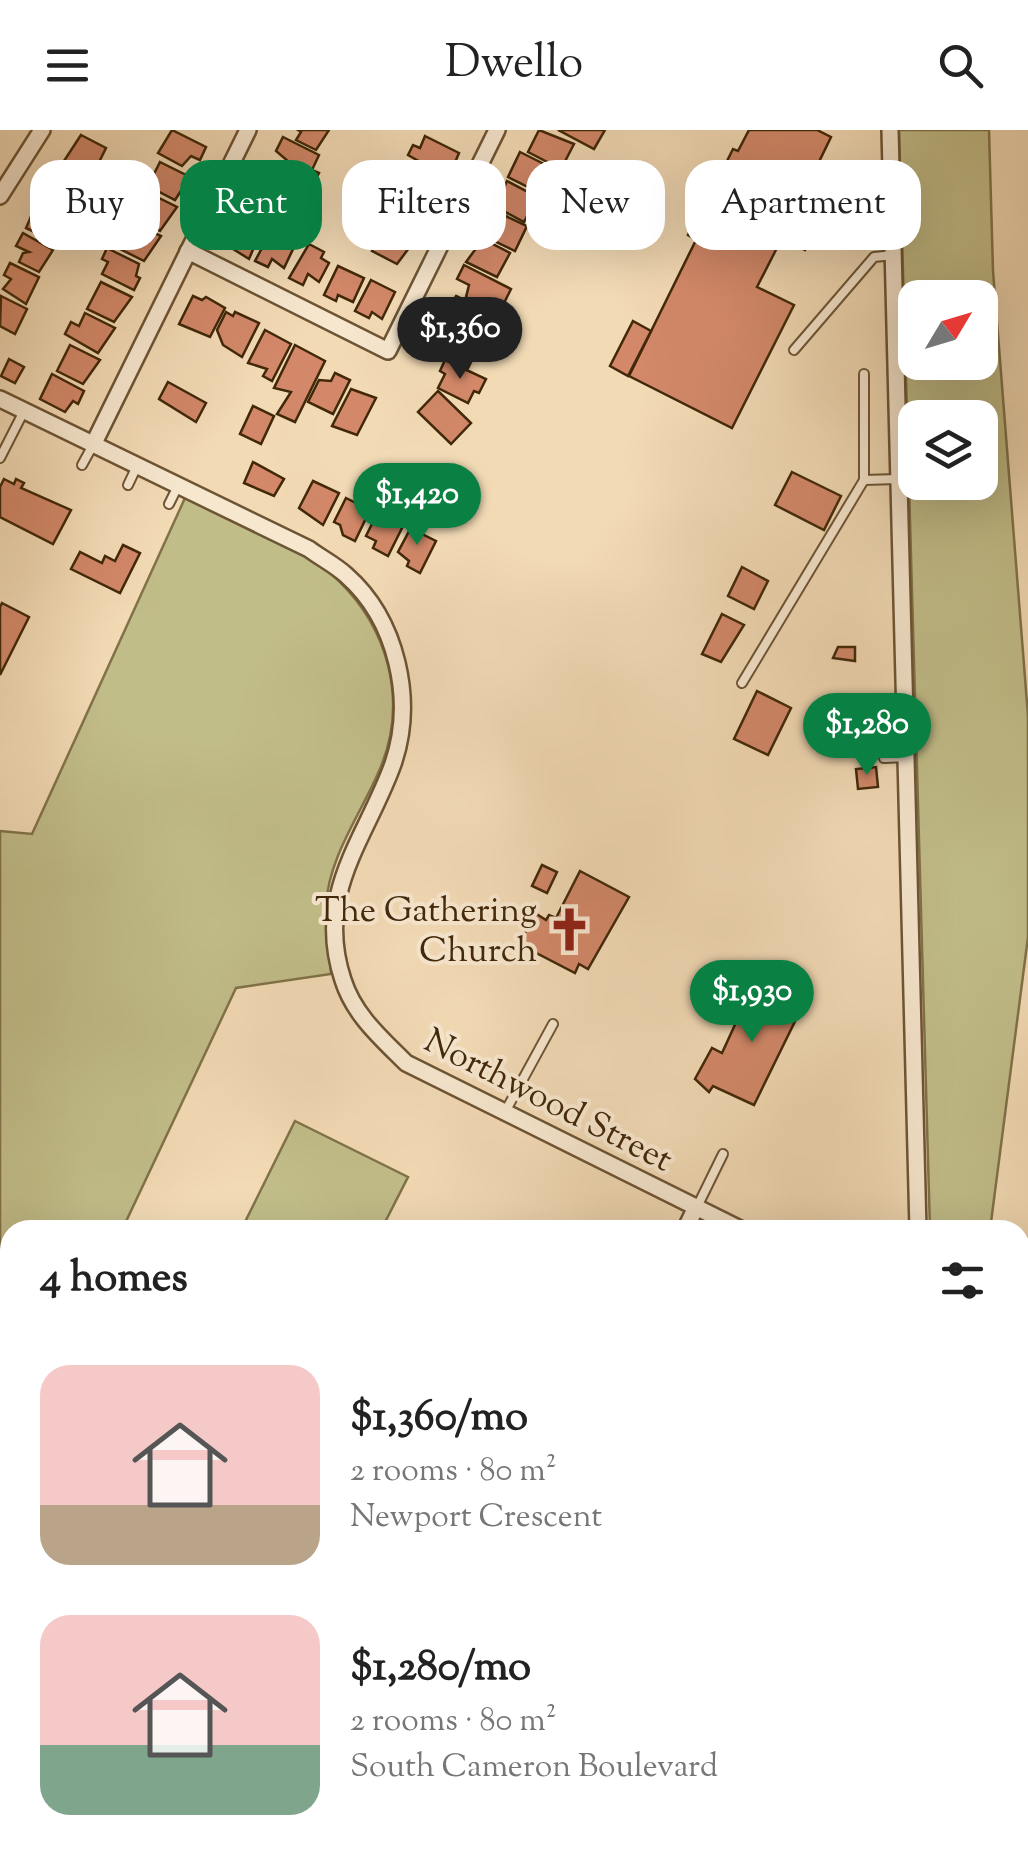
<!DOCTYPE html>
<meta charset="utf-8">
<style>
body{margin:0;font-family:"Sorts Mill Goudy",serif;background:#f6f6f6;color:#222;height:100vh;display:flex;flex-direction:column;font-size:38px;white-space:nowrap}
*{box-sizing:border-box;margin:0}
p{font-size:32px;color:#767676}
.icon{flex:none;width:55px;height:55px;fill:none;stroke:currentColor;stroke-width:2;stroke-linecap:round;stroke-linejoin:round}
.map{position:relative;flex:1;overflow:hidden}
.sheet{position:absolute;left:0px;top:1090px;width:1030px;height:640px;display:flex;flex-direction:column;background:#fff;border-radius:30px 30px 0 0;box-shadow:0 10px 40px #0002}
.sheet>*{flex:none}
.banner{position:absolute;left:30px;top:30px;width:970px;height:90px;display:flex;gap:20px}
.needle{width:65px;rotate:52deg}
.tools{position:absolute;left:898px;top:150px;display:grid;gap:20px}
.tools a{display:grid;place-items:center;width:100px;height:100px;border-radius:20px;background:#fff;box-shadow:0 10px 40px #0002;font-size:50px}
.price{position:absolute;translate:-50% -85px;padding:0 22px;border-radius:35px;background:#0b8043;color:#fff;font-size:32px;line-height:65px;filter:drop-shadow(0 2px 5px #0008)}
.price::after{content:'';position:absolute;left:50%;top:60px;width:30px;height:22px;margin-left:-15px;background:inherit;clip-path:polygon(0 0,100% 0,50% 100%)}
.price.selected{background:#222;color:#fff}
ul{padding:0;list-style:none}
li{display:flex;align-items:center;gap:30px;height:250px;padding:0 40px}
li span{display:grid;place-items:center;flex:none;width:280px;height:200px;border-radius:30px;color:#555}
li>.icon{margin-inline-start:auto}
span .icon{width:120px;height:120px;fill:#fffc;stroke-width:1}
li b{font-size:42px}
h2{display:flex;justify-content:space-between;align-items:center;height:120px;padding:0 40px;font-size:42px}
.tag{padding:0 35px;border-radius:30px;background:#fff;box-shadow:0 10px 40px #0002;font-size:35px;line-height:90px}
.tag.selected{background:#0b8043;color:#fff}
header{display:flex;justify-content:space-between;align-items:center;height:130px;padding:0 40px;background:#fff;font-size:45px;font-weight:600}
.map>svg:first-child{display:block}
.green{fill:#c1bd89;stroke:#817249;stroke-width:2.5;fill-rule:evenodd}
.building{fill:#d28869;stroke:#412809;stroke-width:2.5}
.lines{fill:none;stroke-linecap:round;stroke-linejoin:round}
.service-casing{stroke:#6d5434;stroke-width:12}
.minor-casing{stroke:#6d5434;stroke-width:20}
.primary-casing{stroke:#412809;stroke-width:28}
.motorway-casing{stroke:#412809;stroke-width:32}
.path{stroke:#412809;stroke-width:2.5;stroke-dasharray:8 5;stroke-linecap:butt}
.service{stroke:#f7e7cf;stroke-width:8}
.minor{stroke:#f7e7cf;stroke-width:15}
.primary{stroke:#e9bd7a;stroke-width:22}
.motorway{stroke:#e9bd7a;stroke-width:28}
.rail-casing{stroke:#412809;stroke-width:8}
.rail{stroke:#f7e7cf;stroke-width:4;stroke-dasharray:11;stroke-linecap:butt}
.labels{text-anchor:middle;stroke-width:8;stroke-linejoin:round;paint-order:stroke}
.poi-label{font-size:35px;fill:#412809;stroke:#f7e7cf;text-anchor:end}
.street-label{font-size:35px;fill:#412809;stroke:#f7e7cf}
</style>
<header><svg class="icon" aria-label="menu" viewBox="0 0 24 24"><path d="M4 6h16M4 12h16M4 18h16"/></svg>Dwello<svg class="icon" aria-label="search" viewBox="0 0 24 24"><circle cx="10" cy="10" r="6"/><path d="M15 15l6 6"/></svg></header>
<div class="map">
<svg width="1028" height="1730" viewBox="0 0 1028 1730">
<rect width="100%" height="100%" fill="#f2dab5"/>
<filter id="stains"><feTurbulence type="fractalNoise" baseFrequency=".002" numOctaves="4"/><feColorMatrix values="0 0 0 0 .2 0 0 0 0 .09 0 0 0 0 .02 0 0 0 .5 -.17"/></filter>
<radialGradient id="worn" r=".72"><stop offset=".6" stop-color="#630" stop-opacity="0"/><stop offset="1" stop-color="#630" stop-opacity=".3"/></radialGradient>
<g class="green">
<path d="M899,0H989L993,141L1028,586V807L990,1100H930ZM915,168H980V232H915ZM915,288H980V352H915Z"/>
<path d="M185,368C232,391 302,415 339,451C388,499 407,569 382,634C364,680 329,724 326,775C324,797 330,822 331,844L236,858L122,1100H10L8,1342L0,1337V701L32,704Z"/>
<path d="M295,991L408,1047L381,1100H241Z"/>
<path d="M384,1720H494L493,1730H394Z"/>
<path d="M515,1720H752L751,1730H513Z"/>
</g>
<g class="building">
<path d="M172,0L206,17L200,30L191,26L182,36L158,23Z"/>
<path d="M298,0H329L316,20L296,10L301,2Z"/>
<path d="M539,0L574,14L561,39L528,22Z"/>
<path d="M558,0H605L594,19Z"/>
<path d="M749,0H817L831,7L817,36L834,45L816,82L822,85L805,120L782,108L757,157L794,175L732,298L629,246L696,110L688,105L714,49L717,51L733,19L738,21Z"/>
<path d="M81,5L106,18L91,48L62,34Z"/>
<path d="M425,6L459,23L453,37L446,34L438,42L408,25L413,15L420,18Z"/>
<path d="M283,7L319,25L312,40L319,43L314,53L285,39L289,32L276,21Z"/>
<path d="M520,22L554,39L542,64L508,47Z"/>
<path d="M160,32L190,47L175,70L148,56Z"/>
<path d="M412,35L445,50L438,64L432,62L426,74L399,61Z"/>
<path d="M61,37L94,53L85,70L72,63L66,76L51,68Z"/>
<path d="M269,37L303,54L291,79L257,60Z"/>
<path d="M507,51L543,70L538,80L532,77L524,92L496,77Z"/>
<path d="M147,62L177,77L160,101L133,88Z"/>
<path d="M396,64L431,80L418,106L383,89Z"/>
<path d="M39,68L63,79L48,108L26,98Z"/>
<path d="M239,77L248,81L245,89L262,98L249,129L222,112Z"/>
<path d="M493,80L527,96L515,121L480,104Z"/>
<path d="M131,92L161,106L144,131L118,118Z"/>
<path d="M385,95L415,110L397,134L372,121Z"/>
<path d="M23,103L53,120L39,142L19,132L23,123L29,122L16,116Z"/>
<path d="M270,103L295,115L284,138L272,129L268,137L255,131Z"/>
<path d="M483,109L510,123L497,147L466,132Z"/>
<path d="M309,114L324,122L321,128L329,133L319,152L308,144L303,155L289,148Z"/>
<path d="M107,118L139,134L136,146L140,148L134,160L102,144L108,132L102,129Z"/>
<path d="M10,133L39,147L26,174L3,159L11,149L4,145Z"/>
<path d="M464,135L511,159L499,183L466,167L469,155L457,149Z"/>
<path d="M338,136L364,148L353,172L338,165L336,171L324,165Z"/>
<path d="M371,150L395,162L382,189L372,182L369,188L355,181Z"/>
<path d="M101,152L132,167L114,192L87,179Z"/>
<path d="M1,166L27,179L15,204L0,196Z"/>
<path d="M193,166L202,170L206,167L225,178L210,207L179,194Z"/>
<path d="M456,166L485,180L472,206L441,191Z"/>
<path d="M226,182L233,186L235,182L259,193L242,227L223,215L217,200Z"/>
<path d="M85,183L115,198L98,223L65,204L71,192L79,196Z"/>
<path d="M633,191L651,201L628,246L610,236Z"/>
<path d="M446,198L480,214L468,238L435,221Z"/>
<path d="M265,200L291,214L272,251L263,246L267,239L248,233Z"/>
<path d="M70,215L100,230L83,254L57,241Z"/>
<path d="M295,215L325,231L295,292L277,284L291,262L274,258Z"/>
<path d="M9,229L24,237L15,253L1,246Z"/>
<path d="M445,230L486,249L479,263L474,261L468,273L438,258L445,244L440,241Z"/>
<path d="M335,243L350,250L333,284L308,272L319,250L331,251Z"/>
<path d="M52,244L84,261L78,274L73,271L65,282L40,269Z"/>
<path d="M168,252L206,273L196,292L159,269Z"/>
<path d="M351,259L376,268L357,305L332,296Z"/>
<path d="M438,261L471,293L451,314L418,282Z"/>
<path d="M253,276L274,286L261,314L240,304Z"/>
<path d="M253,332L284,349L274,366L244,353Z"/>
<path d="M792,342L841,366L824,400L775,375Z"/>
<path d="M4,349L14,354L16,349L24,353L21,358L71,380L53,414L0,387V357Z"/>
<path d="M313,351L339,363L323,395L299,378Z"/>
<path d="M346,368L370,380L355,411L343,405L340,395L334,392Z"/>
<path d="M377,384L403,396L388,426L373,418L376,411L366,406Z"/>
<path d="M414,392L426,398L422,404L436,411L420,443L407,436L409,431L398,422Z"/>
<path d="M123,415L140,423L120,463L71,439L80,422L102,433L105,426L115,431Z"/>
<path d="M742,437L768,451L754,479L728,466Z"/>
<path d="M2,473L29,487L0,545V477Z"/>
<path d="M722,484L744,495L721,532L702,524Z"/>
<path d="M838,517H855V531L833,528Z"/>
<path d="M757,561L791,578L768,625L734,609Z"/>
<path d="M876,637L878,657L858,659L856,639Z"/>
<path d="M542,735L557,742L547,763L532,756Z"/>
<path d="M580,741L629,767L588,839L579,834L575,843L519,814L535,783L546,790L549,785L556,788Z"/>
<path d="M755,851L804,873L754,975L713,956L709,962L695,949L712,918L722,923Z"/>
</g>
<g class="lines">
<defs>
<g id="service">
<path d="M794,220L874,127L894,125"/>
<path d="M864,244V350"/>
<path d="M0,328L24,281"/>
<path d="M82,335L93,315"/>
<path d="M128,355L137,336"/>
<path d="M169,374L178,356"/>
<path d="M742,553L864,350L898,349"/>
<path d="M884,628L908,627"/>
<path d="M505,982L553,894"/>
<path d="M697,1077L723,1024"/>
<path d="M858,1730L864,1720"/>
<path d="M904,1730L905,1720"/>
</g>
<g id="minor">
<path d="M890,0L918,1100"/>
<path d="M0,66L42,0"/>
<path d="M188,121L388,221L497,0"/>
<path d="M0,269L309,419C321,428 335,435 346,445C397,490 415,570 393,634C366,709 314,763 343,850C354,885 381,908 406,933L742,1100"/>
<path d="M93,315L248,0"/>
<path d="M685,1100L696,1077"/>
<path d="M0,1347L10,1355"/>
<path d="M0,1633L10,1642"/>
<path d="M95,1720L106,1730"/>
</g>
<g id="primary">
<path d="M1020,1322L1028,1306"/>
<path d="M1020,1372L1028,1356"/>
<path d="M793,1730L799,1720"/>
<path d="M828,1730L834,1720"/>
</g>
<g id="motorway">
<path d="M0,1432L10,1440"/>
<path d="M0,1555L10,1565"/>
<path d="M162,1720L170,1730"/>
<path d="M220,1720L232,1730"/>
<path d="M356,1720L366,1730"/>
<path d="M502,1730L503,1720"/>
<path d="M763,1730L764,1720"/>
</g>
</defs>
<use href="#service" class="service-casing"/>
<use href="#minor" class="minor-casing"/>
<use href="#primary" class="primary-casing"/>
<use href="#motorway" class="motorway-casing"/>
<g class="path">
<path d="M1020,1272L1028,1269"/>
<path d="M729,1730L731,1720"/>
</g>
<use href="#service" class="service"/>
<use href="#minor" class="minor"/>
<use href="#primary" class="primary"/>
<use href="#motorway" class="motorway"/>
<defs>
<path id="rail" d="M1005,1720V1730"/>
</defs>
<use href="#rail" class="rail-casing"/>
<use href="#rail" class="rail"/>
</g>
<defs>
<symbol id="church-bare" viewBox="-9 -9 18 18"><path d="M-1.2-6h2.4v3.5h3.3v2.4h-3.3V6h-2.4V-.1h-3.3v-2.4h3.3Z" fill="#8f2418" stroke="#f7e7cf" stroke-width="2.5" paint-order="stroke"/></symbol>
</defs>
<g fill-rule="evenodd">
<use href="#church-bare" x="538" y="768" width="63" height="63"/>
</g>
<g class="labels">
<g class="poi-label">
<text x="537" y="791">The Gathering<tspan x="537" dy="40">Church</tspan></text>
</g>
<g class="street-label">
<text transform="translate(549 969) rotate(27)" y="12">Northwood Street</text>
</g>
</g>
<rect width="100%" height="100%" filter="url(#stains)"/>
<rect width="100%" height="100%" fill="url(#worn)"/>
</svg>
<div class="tools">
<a><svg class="needle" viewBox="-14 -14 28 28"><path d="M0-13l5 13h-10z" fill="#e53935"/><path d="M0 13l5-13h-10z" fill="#767676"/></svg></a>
<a><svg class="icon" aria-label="layers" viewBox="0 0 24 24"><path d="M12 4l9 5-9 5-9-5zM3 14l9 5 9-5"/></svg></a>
</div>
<b class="price selected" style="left:460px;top:252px">$1,360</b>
<b class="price" style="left:417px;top:418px">$1,420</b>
<b class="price" style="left:867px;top:648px">$1,280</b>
<b class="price" style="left:752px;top:915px">$1,930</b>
<div class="banner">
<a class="tag">Buy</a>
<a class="tag selected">Rent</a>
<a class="tag">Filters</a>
<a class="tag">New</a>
<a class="tag">Apartment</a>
</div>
<section class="sheet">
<h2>4 homes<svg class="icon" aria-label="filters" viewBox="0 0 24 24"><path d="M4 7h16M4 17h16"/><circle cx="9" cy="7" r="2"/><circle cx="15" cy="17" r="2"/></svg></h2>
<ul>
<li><span style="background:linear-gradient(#f6c9c9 70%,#b9a48a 0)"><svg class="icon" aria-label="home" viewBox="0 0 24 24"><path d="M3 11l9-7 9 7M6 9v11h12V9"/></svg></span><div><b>$1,360/mo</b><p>2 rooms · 80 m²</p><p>Newport Crescent</p></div></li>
<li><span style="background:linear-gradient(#f6c9c9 65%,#7fa58c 0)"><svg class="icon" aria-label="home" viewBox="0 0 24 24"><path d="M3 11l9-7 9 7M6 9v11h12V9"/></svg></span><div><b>$1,280/mo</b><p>2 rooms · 80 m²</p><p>South Cameron Boulevard</p></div></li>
</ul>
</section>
</div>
